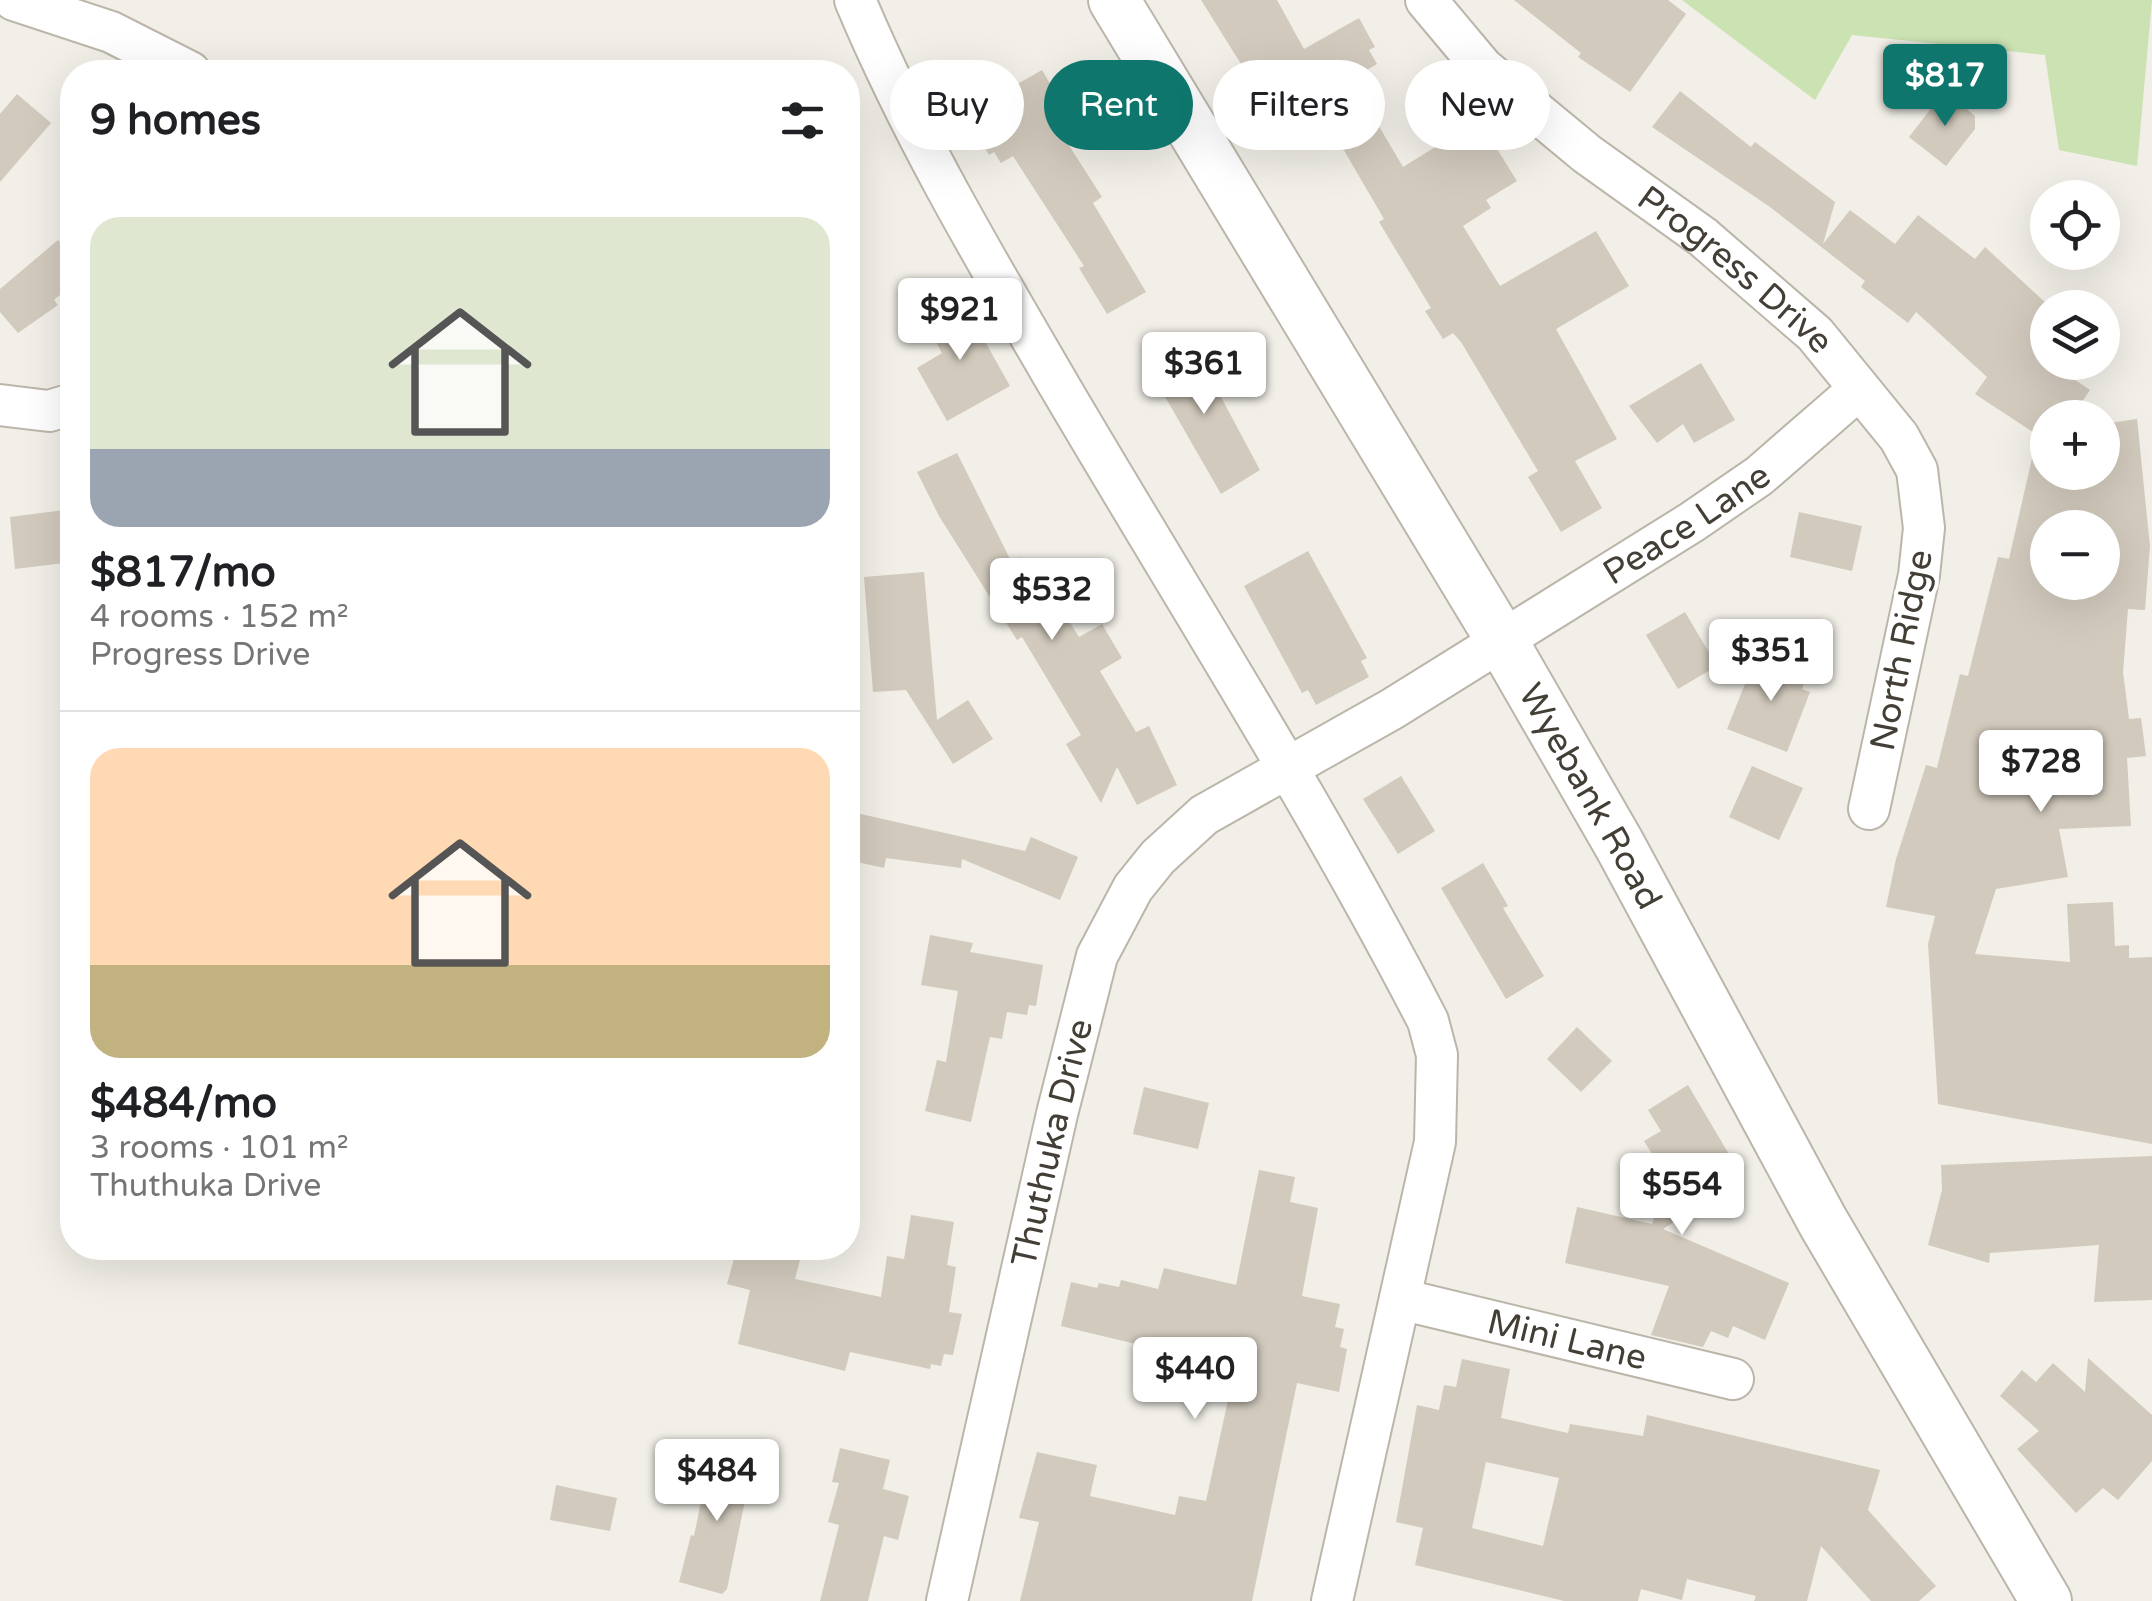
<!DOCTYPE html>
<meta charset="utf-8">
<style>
body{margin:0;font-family:"Varela Round",sans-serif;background:#f2f2f2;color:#202124;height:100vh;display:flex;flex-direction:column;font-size:38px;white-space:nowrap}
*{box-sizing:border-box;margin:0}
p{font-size:32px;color:#757577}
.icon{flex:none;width:55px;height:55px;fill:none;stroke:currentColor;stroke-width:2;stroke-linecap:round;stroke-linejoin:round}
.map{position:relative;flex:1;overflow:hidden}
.panel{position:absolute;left:60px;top:60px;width:800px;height:1200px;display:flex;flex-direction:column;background:#fff;border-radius:40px;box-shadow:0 10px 40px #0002}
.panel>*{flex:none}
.top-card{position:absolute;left:890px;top:60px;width:950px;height:90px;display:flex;gap:20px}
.fabs{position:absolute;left:2030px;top:180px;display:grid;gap:20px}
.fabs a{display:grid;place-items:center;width:90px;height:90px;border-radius:50%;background:#fff;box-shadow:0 10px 40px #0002;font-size:50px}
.price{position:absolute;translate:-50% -85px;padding:0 22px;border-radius:10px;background:#fff;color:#222;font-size:32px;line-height:65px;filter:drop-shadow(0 2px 5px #0008)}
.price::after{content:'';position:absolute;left:50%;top:60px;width:30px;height:22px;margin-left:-15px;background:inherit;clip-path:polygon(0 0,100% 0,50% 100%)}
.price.selected{background:#0f766e;color:#fff}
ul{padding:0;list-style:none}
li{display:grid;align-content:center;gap:20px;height:530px;padding:0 30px}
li+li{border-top:2px solid #e0e0e0}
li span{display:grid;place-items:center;height:310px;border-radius:30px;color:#555}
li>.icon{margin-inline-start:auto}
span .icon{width:180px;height:180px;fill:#fffc;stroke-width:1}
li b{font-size:42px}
h2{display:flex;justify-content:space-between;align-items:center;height:120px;padding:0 30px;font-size:42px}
.tag{padding:0 35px;border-radius:45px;background:#fff;box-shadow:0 10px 40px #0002;font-size:35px;line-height:90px}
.tag.selected{background:#0f766e;color:#fff}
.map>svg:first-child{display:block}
.green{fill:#cbe2b3}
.building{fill:#d2cabd;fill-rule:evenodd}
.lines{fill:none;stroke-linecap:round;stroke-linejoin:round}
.minor-casing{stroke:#bcb6aa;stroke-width:44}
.tertiary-casing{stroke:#bcb6aa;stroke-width:54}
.minor{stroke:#fff;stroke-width:40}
.tertiary{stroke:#fff;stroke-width:50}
.labels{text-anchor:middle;stroke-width:8;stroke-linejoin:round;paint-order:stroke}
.street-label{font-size:35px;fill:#443f36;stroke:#fff}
</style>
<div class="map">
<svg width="2152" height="1601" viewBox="0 0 2152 1601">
<rect width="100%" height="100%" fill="#f1efe7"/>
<path class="green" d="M1682,0H2152L2137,166L2059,150L2045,55L1852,35L1815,100Z"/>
<g class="building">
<path d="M1201,0H1277L1304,49L1359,18L1375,47L1369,50L1377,64L1351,79L1403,167L1479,120L1517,181L1486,200L1491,208L1463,226L1500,286L1596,231L1629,286L1556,329L1617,439L1575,461L1602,508L1561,532L1528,477L1538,471L1461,342L1453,333L1443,339L1425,311L1431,308L1379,222L1384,219L1318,106L1281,128Z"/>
<path d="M1514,0H1668L1686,14L1630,92L1578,57L1581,53Z"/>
<path d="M1042,70L1066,111L1058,115L1062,122L1056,125L1102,197L1093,203L1146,292L1107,314L1079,268L1084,266L1013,156L1001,163L994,152L989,155L965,114Z"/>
<path d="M1680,91L1751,147L1755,142L1835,202L1823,244L1850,210L1895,244L1918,215L1975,259L1985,247L2048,305V362H2066L2073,367L2068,375L2090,390L2071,418H2048V442L1975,394L1987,377L1916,312L1908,323L1861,287L1865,281L1770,207L1652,127Z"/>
<path d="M17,94L51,123L0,182V114Z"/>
<path d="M1939,98H1953L1975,116V129L1946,166L1909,137Z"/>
<path d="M58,240L72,258V285L54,300L58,305L18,333L0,312V289Z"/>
<path d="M961,299L1010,386L947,421L917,368L942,353L924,319Z"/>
<path d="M1191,341L1260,470L1221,494L1148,367Z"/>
<path d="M1701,363L1735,420L1694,443L1683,424L1657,443L1629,406Z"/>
<path d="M2137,419L2150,546L2145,610L2128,609L2123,672L2129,719L2141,718L2146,756L2127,758L2131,826L2059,829L2068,877L1996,889L1975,954L2070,962L2067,904L2113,902L2115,946L2129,945V958L2152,957V1144L1938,1104L1928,944L1935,916L1886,907L1896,859L1926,765L1937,768L1960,674L1968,676L1998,557L2009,559L2033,454L2048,456V472H2102V424ZM2048,528H2102V582H2048Z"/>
<path d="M957,453L1012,563L1021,557L1030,571L1035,568L1079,637L1102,624L1122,658L1100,671L1136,732L1149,726L1177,785L1137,805L1117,767L1101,803L1066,744L1081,735L1022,637L1017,640L939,516L917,472Z"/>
<path d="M72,509V556L64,557V563L15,569L10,517Z"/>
<path d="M1799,512L1862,526L1852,571L1790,557Z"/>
<path d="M1308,551L1367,658L1361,661L1369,677L1316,705L1308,690L1302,693L1244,586Z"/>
<path d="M924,572L937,720L968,700L993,739L953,764L906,690L873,692L864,577Z"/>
<path d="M1685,612L1717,666L1678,689L1646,635Z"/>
<path d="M1757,654L1807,674L1802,689L1810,692L1787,752L1727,729Z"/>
<path d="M1752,766L1803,788L1779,840L1729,817Z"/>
<path d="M1401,776L1435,831L1398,854L1363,799Z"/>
<path d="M852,812L1025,851L1031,837L1078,857L1060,900L962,859L961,868L886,858L884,868L848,860Z"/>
<path d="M1483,863L1508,906L1503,908L1544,976L1506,999L1441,888Z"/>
<path d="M930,935L973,943L970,952L1043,965L1036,1006L1029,1005L1027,1015L1007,1012L1002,1039L990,1037L971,1122L925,1111L937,1060L946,1062L958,991L921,985Z"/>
<path d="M1577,1027L1612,1061L1581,1092L1547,1059Z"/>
<path d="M1688,1085L1743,1178L1663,1229L1789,1283L1765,1340L1733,1326L1728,1338L1711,1331L1703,1347L1651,1335L1669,1286L1565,1263L1577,1207L1652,1224L1668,1179L1644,1141L1661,1131L1648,1110Z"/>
<path d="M1144,1087L1209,1103L1198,1149L1133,1134Z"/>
<path d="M2152,1156V1300L2094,1302L2099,1245L1990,1253L1989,1263L1928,1245L1942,1190L1941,1165Z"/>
<path d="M1259,1170L1295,1177L1290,1202L1318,1208L1302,1296L1340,1304L1335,1327L1344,1329L1340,1347L1347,1349L1339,1392L1297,1383L1252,1601H1020L1039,1522L1019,1518L1037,1452L1097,1465L1090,1496L1175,1515L1179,1496L1206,1501L1235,1368L1061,1326L1071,1282L1097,1288L1099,1283L1119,1287L1121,1280L1158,1289L1164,1268L1236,1285Z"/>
<path d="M911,1215L954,1222L947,1265L956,1267L949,1312L962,1314L953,1355L944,1354L941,1366L931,1364L930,1369L850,1352L845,1371L738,1344L750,1290L727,1284L737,1248H803L795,1279L881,1297L887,1256L904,1259Z"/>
<path d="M2088,1358L2152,1415V1461L2118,1500L2103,1488L2076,1513L2017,1449L2039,1431L2000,1396L2022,1370L2036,1382L2053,1363L2085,1392Z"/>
<path d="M1462,1359L1510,1369L1501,1418L1568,1433L1570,1424L1643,1436L1647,1415L1880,1470L1868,1510L1936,1586L1919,1601H1871L1821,1546L1807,1601H1754L1756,1596L1687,1579L1682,1600L1641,1589L1638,1601H1564L1415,1565L1423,1528L1396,1522L1417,1405L1439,1410L1444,1385L1456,1387ZM1486,1462L1559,1478L1543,1546L1472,1528Z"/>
<path d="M840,1448L890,1460L883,1489L909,1496L898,1540L884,1536L868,1601H820L839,1525L828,1522L839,1483L832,1482Z"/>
<path d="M711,1453L753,1461L727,1589L722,1594L679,1582L691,1535L694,1536Z"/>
<path d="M556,1485L617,1498L610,1531L550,1520Z"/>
</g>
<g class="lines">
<defs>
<g id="minor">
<path d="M14,0L111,32L190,72"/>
<path d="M855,0C911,134 987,262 1060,387C1184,598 1316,804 1428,1021L1437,1055L1435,1142L1332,1601"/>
<path id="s1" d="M1426,0L1483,68L1587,154L1703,237L1815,334L1899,437L1917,470L1924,528L1919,575L1869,809"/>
<path d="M0,405L49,411L72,404"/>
<path id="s2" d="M1400,1299L1733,1379"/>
<path id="s3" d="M947,1601L1057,1114L1097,956L1133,888L1158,857L1204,815L1392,709L1692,522L1759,476L1858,390"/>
</g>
<g id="tertiary">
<path id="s4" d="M1114,0L1502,641L1619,844L1823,1222L2046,1601"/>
</g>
</defs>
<use href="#minor" class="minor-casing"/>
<use href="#tertiary" class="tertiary-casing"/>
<use href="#minor" class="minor"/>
<use href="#tertiary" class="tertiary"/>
</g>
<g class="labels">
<g class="street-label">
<text dy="12" stroke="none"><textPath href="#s1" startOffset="412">Progress Drive</textPath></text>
<text dy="12" stroke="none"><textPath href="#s3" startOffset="1405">Peace Lane</textPath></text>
<text transform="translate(1901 650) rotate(-79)" y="12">North Ridge</text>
<text dy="12" stroke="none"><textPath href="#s4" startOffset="928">Wyebank Road</textPath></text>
<text dy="12" stroke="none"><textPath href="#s3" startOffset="470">Thuthuka Drive</textPath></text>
<text dy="12" stroke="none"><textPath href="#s2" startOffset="172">Mini Lane</textPath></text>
</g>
</g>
</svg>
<div class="fabs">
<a><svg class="icon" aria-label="locate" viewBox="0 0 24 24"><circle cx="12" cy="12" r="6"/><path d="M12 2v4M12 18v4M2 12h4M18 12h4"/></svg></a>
<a><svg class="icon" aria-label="layers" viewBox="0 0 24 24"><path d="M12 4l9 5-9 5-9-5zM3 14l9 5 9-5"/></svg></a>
<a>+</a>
<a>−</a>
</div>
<b class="price selected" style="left:1945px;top:129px">$817</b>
<b class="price" style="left:960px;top:363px">$921</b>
<b class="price" style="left:1204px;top:417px">$361</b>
<b class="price" style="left:1052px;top:643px">$532</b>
<b class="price" style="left:1771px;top:704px">$351</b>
<b class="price" style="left:2041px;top:815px">$728</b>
<b class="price" style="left:1682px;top:1238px">$554</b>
<b class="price" style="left:1195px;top:1422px">$440</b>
<b class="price" style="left:717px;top:1524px">$484</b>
<div class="top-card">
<a class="tag">Buy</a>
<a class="tag selected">Rent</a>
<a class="tag">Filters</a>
<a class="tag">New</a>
</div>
<section class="panel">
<h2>9 homes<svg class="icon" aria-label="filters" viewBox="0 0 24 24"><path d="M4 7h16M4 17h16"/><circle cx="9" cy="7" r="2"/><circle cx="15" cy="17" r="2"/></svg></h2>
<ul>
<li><span style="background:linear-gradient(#dfe7d0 75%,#9aa5b1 0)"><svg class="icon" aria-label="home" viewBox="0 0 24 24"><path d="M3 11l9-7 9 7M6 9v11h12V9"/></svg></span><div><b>$817/mo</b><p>4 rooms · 152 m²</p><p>Progress Drive</p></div></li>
<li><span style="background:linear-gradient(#ffd9b3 70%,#c2b280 0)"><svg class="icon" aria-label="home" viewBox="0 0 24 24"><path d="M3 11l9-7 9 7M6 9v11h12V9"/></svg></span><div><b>$484/mo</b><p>3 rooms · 101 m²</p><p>Thuthuka Drive</p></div></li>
</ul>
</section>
</div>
